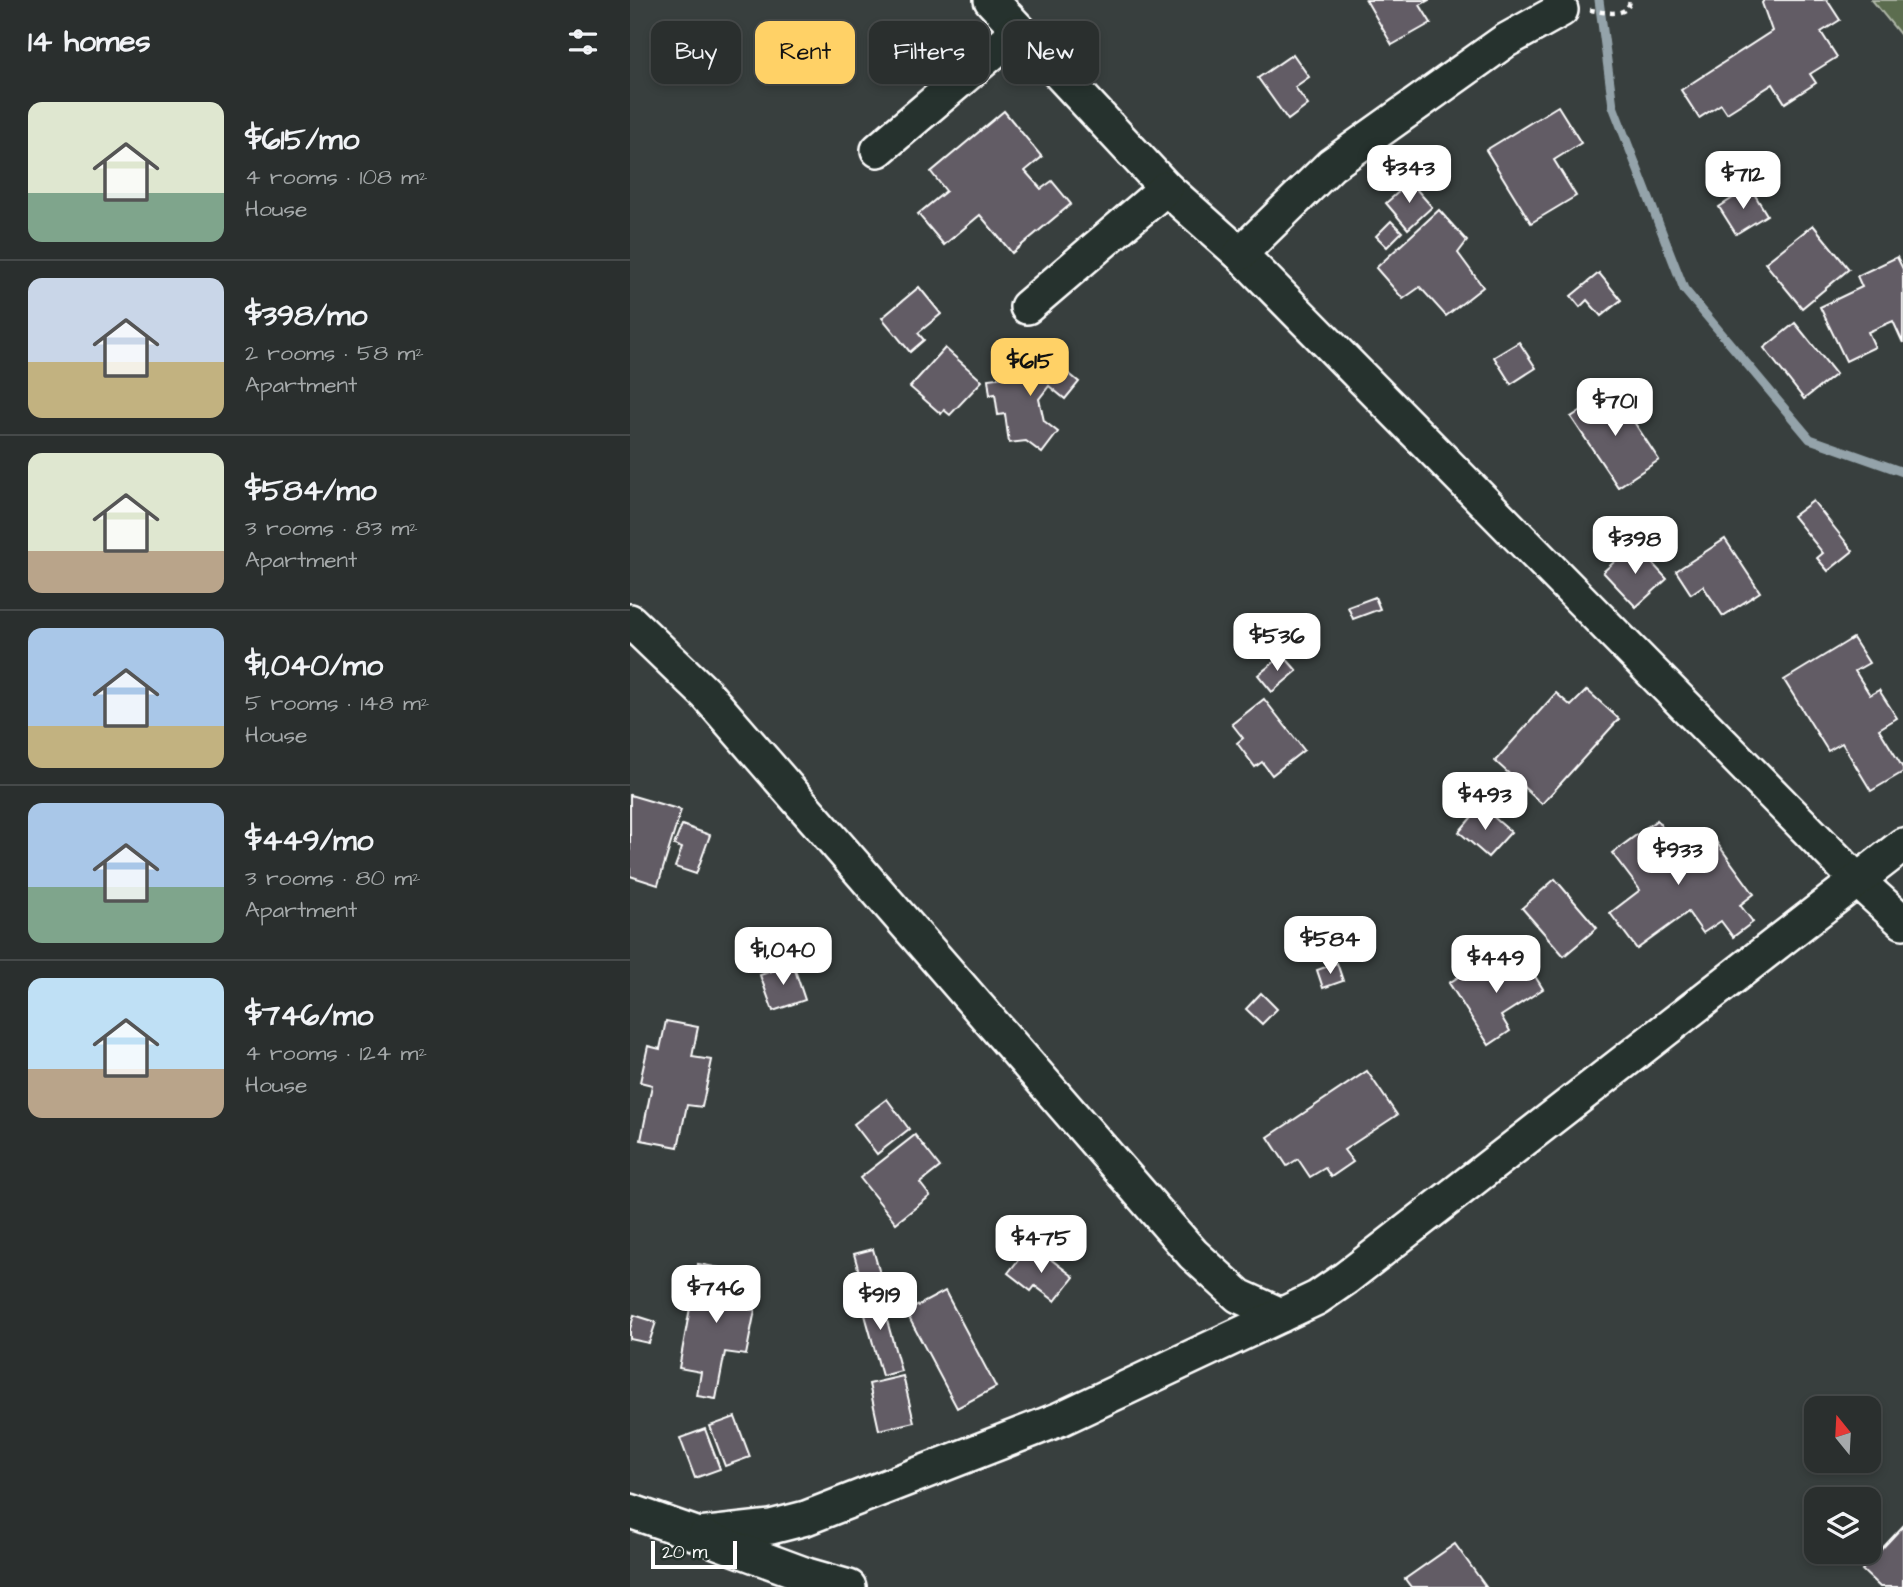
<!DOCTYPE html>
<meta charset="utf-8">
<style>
body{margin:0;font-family:"Architects Daughter",sans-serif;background:#363b3a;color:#f1f3f6;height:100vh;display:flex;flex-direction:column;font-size:26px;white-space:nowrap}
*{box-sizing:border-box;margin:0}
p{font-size:23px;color:#a5a9aa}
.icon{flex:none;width:38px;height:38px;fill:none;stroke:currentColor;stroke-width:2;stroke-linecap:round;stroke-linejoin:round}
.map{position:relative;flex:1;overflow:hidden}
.drawer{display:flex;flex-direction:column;background:#2a2f2e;width:630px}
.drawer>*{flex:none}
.guide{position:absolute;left:21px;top:21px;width:665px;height:63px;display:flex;gap:14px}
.needle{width:46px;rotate:342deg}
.fabs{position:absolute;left:1174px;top:1396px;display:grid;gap:14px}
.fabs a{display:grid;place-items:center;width:77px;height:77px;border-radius:14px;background:#2a2f2e;box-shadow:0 4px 10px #0003,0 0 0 2px #464a4a;font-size:35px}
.scale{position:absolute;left:21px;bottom:18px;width:86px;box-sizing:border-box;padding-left:7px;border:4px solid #fff;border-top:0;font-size:19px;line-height:24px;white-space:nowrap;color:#fff;-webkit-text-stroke:5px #26332d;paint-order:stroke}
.price{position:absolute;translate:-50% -60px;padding:0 16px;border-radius:14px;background:#fff;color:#222;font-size:23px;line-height:46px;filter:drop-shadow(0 2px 4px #0008)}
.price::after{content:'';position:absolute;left:50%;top:42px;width:21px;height:16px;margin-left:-10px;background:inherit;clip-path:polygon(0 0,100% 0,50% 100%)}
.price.on{background:#ffd166;color:#111}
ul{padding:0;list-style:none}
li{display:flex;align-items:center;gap:21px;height:175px;padding:0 28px}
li+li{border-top:2px solid #464a4a}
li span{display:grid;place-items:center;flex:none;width:196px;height:140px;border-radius:14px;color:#555}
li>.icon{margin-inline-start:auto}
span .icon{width:84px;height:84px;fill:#fffc;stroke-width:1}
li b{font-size:30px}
h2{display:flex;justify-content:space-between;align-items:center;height:84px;padding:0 28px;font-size:30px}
.chip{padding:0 24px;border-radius:14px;background:#2a2f2e;box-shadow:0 4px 10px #0003,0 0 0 2px #464a4a;font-size:24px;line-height:63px}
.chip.on{background:#ffd166;color:#111}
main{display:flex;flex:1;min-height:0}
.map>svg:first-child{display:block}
.green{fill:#5c6d4f;stroke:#aeb6a7;stroke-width:2}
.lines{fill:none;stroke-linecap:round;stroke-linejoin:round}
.stream{stroke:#94a3aa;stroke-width:9}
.building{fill:#625b65;stroke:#fff;stroke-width:2}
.minor-casing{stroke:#fff;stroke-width:38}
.path{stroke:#fff;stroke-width:4.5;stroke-dasharray:5 5;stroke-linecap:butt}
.minor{stroke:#26332d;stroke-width:33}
</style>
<main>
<section class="drawer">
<h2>14 homes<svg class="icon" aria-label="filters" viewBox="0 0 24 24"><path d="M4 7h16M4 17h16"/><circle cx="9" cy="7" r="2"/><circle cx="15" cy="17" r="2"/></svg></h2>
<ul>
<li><span style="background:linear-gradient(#dfe7d0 65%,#7fa58c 0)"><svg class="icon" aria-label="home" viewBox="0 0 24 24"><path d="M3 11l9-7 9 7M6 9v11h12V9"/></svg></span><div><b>$615/mo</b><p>4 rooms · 108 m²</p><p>House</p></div></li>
<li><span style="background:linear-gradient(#c9d6e8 60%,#c2b280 0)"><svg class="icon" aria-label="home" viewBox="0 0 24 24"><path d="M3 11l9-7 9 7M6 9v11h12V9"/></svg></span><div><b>$398/mo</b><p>2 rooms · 58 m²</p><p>Apartment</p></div></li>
<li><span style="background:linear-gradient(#dfe7d0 70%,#b9a48a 0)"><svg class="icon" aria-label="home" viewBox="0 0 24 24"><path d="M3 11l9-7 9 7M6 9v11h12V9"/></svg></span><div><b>$584/mo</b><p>3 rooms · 83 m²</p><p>Apartment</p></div></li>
<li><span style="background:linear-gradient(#a9c7e8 70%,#c2b280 0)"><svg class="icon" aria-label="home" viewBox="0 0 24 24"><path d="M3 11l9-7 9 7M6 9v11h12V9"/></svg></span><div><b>$1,040/mo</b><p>5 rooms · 148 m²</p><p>House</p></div></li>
<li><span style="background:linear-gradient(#a9c7e8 60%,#7fa58c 0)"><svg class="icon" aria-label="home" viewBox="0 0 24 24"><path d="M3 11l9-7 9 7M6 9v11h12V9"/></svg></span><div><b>$449/mo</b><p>3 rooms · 80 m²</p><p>Apartment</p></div></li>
<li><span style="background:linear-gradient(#bfe0f5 65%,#b9a48a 0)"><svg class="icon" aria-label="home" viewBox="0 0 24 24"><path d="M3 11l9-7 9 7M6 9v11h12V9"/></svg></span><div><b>$746/mo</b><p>4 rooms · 124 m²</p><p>House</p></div></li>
</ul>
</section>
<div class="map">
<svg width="1273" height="1587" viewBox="0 0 1273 1587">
<rect width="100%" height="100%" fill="#383f3e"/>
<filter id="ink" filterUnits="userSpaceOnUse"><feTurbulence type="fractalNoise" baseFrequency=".0143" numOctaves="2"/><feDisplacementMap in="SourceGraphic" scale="14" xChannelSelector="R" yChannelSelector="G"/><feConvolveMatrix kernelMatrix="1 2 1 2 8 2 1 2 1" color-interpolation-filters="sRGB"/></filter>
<g filter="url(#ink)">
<path class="green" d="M1242,0H1273V38Z"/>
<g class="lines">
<path class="stream" d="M969,0L983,106L1054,289L1180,439L1273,472"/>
</g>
<g class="building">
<path d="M736,0H799L790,5L801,23L762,45Z"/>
<path d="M1134,0H1197L1210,20L1191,32L1207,57L1180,74L1186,83L1155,103L1143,84L1097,113L1091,104L1069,118L1051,90L1142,31L1132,3Z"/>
<path d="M663,54L679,77L665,87L678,105L658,120L628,78Z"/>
<path d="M928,106L951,143L924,160L946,196L901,223L856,150Z"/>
<path d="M374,111L412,157L395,171L411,189L422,181L441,204L382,253L350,215L314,245L288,214L316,191L301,172Z"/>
<path d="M780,182L802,207L778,229L756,203Z"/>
<path d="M1120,187L1137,215L1106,234L1089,207Z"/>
<path d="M809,210L837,241L828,253L853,287L816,316L790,287L773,299L746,268Z"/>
<path d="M761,221L772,232L757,247L746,236Z"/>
<path d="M1183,225L1219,269L1172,308L1135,263Z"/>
<path d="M1267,257L1273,269V343L1263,321L1238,332L1245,347L1216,361L1190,307L1232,287L1227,276Z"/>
<path d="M969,273L991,300L971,316L957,300L950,307L941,296Z"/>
<path d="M289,287L311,314L288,333L294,340L280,352L252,318Z"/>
<path d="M1165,323L1206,374L1174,399L1134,348Z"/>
<path d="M889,342L906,368L881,384L864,357Z"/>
<path d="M402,343L449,382L435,399L419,386L409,399L414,421L428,432L412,453L396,441L379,443L375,414L368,415L365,394L360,395L358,379L383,376L382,369L394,367L404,375L407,371L390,357Z"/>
<path d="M315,348L352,381L320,415L314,410L311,414L280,387Z"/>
<path d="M983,390L1029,460L988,487L941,417Z"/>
<path d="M1183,501L1223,551L1198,571L1187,558L1193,553L1163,516Z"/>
<path d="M1095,539L1130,592L1093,616L1073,586L1061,594L1046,571Z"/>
<path d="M1004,544L1037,579L1006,607L973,572Z"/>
<path d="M745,597L750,609L723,619L718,607Z"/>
<path d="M1223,638L1239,663L1225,671L1240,695L1249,690L1267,718L1249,729L1273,768V772L1241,791L1212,743L1198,751L1154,680Z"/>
<path d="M653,655L667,671L642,692L628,675Z"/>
<path d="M957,690L989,719L912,804L865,761L926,693L941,706Z"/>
<path d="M634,699L674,750L642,775L632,762L625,767L607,743L613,738L602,724Z"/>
<path d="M0,795L51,810L28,885L0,876Z"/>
<path d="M851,806L881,832L858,857L829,832Z"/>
<path d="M1027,820L1056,860L1084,839L1124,894L1110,905L1123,922L1103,937L1091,921L1073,933L1058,912L1007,949L980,913L1010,890L982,853Z"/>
<path d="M52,825L80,835L66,874L45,867L52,848L44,845Z"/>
<path d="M925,879L967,928L934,956L892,908Z"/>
<path d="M891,954L913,989L871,1016L880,1031L859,1045L819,983L841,969L849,981Z"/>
<path d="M707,963L713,981L693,988L687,970Z"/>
<path d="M163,964L175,1000L143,1011L130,975Z"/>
<path d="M631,993L647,1009L632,1024L616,1009Z"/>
<path d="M36,1021L68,1027L62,1057L82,1060L72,1107L57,1105L48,1147L11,1140L22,1085L10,1082L18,1046L30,1049Z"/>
<path d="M737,1071L767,1115L714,1150L723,1162L701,1177L695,1168L680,1177L668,1159L657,1166L638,1137Z"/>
<path d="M257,1099L279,1129L247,1154L224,1124Z"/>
<path d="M285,1135L310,1167L290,1183L300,1196L266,1223L230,1178Z"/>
<path d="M243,1249L252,1281L233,1286L224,1254Z"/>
<path d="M393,1254L419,1258L444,1277L425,1301L405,1286L401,1291L378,1273Z"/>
<path d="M68,1264L118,1273L112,1308L125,1310L116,1355L95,1352L86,1399L67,1396L71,1372L49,1368Z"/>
<path d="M248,1288L271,1371L252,1376L229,1293Z"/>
<path d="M315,1291L366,1387L327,1408L276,1312Z"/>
<path d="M4,1315L26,1322L19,1343L0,1339V1329Z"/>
<path d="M273,1376L284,1422L249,1430L239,1384Z"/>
<path d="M105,1417L120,1457L95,1466L80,1426Z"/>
<path d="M75,1429L90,1469L65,1478L50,1438Z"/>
<path d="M1273,1526V1587H1250L1232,1570Z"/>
<path d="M825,1544L856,1587H781L775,1579Z"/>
</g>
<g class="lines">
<defs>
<g id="minor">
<path d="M361,0L536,188L610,254L1228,881L1273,922"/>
<path d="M248,150L389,30"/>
<path d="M610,254L701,165L875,41L931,10"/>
<path d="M397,307L536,188"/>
<path d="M0,621L76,694L563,1254L609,1296L651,1315"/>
<path d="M0,1511L69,1535L141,1527L176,1518L430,1419L687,1298L716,1278L1273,845"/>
<path d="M74,1537L177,1575L219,1587"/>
</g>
</defs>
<use href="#minor" class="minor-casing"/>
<path class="path" d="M960,10C974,12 998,19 1000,0"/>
<use href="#minor" class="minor"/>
</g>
</g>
</svg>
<div class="fabs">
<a><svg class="needle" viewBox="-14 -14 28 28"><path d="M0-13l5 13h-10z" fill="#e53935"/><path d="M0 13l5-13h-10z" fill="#a5a9aa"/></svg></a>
<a><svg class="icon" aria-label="layers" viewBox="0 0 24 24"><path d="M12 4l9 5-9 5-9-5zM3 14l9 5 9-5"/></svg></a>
</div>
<div class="scale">20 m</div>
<b class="price" style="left:779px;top:205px">$343</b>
<b class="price" style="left:1113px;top:211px">$712</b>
<b class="price on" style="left:400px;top:398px">$615</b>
<b class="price" style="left:985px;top:438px">$701</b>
<b class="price" style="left:1005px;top:576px">$398</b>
<b class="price" style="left:647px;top:673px">$536</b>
<b class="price" style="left:855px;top:832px">$493</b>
<b class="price" style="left:1048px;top:887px">$933</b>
<b class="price" style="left:700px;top:976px">$584</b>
<b class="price" style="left:153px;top:987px">$1,040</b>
<b class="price" style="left:866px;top:995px">$449</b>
<b class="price" style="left:411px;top:1275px">$475</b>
<b class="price" style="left:86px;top:1325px">$746</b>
<b class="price" style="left:250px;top:1332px">$919</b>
<div class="guide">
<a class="chip">Buy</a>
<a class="chip on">Rent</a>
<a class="chip">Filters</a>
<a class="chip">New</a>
</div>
</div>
</main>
